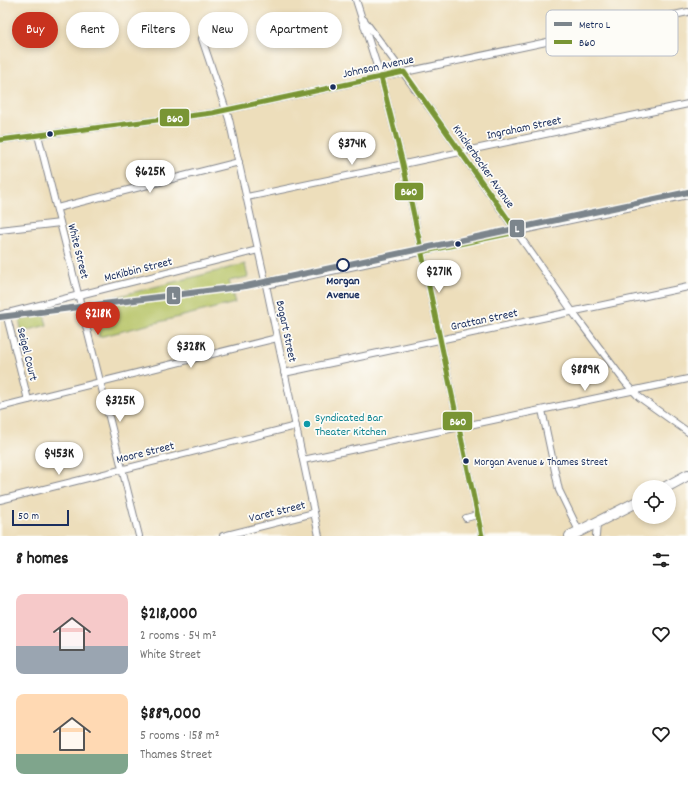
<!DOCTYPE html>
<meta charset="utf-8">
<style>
body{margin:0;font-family:Dekko,sans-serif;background:#f2f2f2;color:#222;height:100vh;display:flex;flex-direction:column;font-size:15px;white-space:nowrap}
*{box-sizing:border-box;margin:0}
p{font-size:13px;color:#767676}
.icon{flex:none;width:22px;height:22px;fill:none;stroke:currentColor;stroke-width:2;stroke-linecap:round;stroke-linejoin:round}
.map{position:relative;height:536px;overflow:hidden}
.sheet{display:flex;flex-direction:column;background:#fff;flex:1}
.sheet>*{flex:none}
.guide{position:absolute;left:12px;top:12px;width:400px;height:36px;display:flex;gap:8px}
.tools{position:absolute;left:632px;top:480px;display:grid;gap:8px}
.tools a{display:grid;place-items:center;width:44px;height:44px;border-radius:50%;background:#fff;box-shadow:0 2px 6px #0003;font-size:20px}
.scale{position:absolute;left:12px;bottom:10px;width:57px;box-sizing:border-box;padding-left:4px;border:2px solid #1b2f5e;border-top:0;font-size:11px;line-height:14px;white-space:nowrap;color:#1b2f5e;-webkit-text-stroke:3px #fdfcf7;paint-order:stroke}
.price{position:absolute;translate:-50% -34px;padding:0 9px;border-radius:14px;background:#fff;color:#222;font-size:13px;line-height:26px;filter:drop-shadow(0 1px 2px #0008)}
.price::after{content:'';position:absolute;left:50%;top:24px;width:12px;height:9px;margin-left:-6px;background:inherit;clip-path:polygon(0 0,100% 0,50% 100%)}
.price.current{background:#c8321e;color:#fff}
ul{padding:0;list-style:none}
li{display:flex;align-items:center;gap:12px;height:100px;padding:0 16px}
li span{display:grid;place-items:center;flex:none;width:112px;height:80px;border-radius:8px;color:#555}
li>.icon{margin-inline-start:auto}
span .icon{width:48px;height:48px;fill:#fffc;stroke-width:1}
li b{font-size:17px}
h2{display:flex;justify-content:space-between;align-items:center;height:48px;padding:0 16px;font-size:17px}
.tag{padding:0 14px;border-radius:18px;background:#fff;box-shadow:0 2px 6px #0003;font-size:14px;line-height:36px}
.tag.current{background:#c8321e;color:#fff}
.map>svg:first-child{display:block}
.green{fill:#b6c365;stroke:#687962}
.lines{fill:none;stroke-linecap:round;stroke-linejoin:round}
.minor-casing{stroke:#84868c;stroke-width:8}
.primary-casing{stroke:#84868c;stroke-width:12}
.minor{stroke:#fff;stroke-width:6}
.primary{stroke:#fff;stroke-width:10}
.bus-1-casing{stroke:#fdfcf7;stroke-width:8}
.bus-1{stroke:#799534;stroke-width:5}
.metro-1-casing{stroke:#fdfcf7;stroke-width:9}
.metro-1{stroke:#7c858c;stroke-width:6}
.bus-dot{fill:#1b2f5e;stroke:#fdfcf7;stroke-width:1.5}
.stop-dot{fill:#fdfcf7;stroke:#1b2f5e;stroke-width:2}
.culture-dot{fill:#0f9aa8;stroke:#fdfcf7;stroke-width:1.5}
.labels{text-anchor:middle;stroke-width:3.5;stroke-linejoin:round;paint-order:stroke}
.bus-label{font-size:11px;fill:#1b2f5e;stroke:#fdfcf7;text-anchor:start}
.street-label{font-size:12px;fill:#1b2f5e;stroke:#fdfcf7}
.stop-label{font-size:12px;font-weight:bold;fill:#1b2f5e;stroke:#fdfcf7}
.culture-label{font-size:12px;fill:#0d838f;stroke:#fdfcf7;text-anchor:start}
.key{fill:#fdfcf7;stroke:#b9bec9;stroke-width:1}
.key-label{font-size:11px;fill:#1b2f5e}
.line-badge{stroke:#fdfcf7;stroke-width:1.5}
.badge-label{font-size:11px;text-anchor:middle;font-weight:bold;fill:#fff}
</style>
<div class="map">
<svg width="688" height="536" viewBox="0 0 688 536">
<rect width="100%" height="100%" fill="#fdfcf7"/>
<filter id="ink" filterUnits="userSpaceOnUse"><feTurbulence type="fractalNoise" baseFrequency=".025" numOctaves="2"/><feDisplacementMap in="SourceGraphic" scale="8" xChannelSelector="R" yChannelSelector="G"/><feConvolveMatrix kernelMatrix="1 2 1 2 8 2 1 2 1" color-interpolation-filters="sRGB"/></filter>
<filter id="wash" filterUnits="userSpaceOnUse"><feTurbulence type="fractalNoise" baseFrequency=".012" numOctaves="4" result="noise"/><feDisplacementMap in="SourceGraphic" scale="16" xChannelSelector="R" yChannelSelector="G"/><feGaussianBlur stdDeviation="0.9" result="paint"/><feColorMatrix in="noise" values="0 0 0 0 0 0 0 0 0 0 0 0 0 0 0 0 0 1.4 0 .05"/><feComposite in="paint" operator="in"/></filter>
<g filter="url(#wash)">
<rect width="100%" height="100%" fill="#eddebb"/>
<g class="green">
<path d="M245,264L248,277L229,281L235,303L99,337L91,303Z"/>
<path d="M44,314L47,325L22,332L19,320Z"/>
</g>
</g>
<g filter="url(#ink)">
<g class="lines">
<defs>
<g id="minor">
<path d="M356,0L383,85L403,164L482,536"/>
<path d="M364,20L433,113L577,318L625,382L639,397L688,432"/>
<path d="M202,39L229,119L266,285L319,536"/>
<path d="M38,135L139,536"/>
<path d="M0,140L212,113L688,12"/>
<path d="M247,197L688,104"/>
<path d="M57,208L239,162"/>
<path d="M0,230L60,223"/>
<path d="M266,285L688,195"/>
<path d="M6,313L28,400"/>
<path d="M0,315L258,250"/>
<path d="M284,373L688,287"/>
<path d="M0,407L277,338"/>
<path d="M542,410L559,490L579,531"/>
<path d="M303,460L688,379"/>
<path d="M0,500L296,426"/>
<path d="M466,518L477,515"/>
<path d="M223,536L314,513"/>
<path d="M596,536L597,523"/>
</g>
<g id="primary">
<path d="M666,487L688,475"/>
<path d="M570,536L639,501"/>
</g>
</defs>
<use href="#minor" class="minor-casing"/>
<use href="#primary" class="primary-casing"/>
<use href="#minor" class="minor"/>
<use href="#primary" class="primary"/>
<defs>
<g id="bus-1">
<path d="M381,77L403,164L482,536"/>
<path d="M0,140L212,113L404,72L517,232L421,252"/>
</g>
</defs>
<use href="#bus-1" class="bus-1-casing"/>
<use href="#bus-1" class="bus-1"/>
<defs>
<path id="metro-1" d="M0,317L246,286L688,192"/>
</defs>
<use href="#metro-1" class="metro-1-casing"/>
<use href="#metro-1" class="metro-1"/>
</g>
</g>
<g class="bus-dot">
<circle cx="333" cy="87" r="3.5"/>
<circle cx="50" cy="134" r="3.5"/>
<circle cx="458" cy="244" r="3.5"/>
<circle cx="466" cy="461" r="3.5"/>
</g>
<circle class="stop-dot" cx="343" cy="265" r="6"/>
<circle class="culture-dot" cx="307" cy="424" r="4"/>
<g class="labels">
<g class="bus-label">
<text x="474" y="465">Morgan Avenue &amp; Thames Street</text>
</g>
<g class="street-label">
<text transform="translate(378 66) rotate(-12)" y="4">Johnson Avenue</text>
<text transform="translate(524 127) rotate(-12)" y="4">Ingraham Street</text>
<text transform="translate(484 166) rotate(55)" y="4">Knickerbocker Avenue</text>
<text transform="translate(79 251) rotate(76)" y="4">White Street</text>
<text transform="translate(138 269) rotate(-14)" y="4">McKibbin Street</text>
<text transform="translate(484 319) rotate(-12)" y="4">Grattan Street</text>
<text transform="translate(287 331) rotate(78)" y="4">Bogart Street</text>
<text transform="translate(28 354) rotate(76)" y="4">Seigel Court</text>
<text transform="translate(145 452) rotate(-14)" y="4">Moore Street</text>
<text transform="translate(277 511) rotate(-14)" y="4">Varet Street</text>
</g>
<g class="stop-label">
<text x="343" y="284">Morgan<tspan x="343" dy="14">Avenue</tspan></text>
</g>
<g class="culture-label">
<text x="315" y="421">Syndicated Bar<tspan x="315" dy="14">Theater Kitchen</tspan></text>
</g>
</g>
<rect x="546" y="10" width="132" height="46" rx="6" class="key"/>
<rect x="554" y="22" width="18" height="4" fill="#7c858c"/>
<rect x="554" y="40" width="18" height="4" fill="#799534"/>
<g class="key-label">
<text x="579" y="28">Metro L</text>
<text x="579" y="46">B60</text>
</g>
<g class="line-badge">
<rect x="159" y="108" width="31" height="19" rx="4" fill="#799534"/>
<rect x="394" y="182" width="30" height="19" rx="4" fill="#799534"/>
<rect x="509" y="219" width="16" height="19" rx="4" fill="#7c858c"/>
<rect x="166" y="286" width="15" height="19" rx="4" fill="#7c858c"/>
<rect x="442" y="411" width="31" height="20" rx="4" fill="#799534"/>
</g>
<g class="badge-label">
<text x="175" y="122">B60</text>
<text x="409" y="195">B60</text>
<text x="517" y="232">L</text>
<text x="174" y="299">L</text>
<text x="458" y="425">B60</text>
</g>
</svg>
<div class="tools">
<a><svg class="icon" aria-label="locate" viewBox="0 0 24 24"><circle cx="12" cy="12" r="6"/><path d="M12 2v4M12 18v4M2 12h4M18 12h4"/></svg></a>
</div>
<div class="scale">50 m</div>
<b class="price" style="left:352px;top:166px">$374K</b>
<b class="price" style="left:150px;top:194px">$625K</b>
<b class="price" style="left:439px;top:294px">$271K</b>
<b class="price current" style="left:98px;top:336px">$218K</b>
<b class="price" style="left:191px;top:369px">$328K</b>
<b class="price" style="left:585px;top:392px">$889K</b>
<b class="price" style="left:120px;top:423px">$325K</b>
<b class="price" style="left:59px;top:476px">$453K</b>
<div class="guide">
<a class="tag current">Buy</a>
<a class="tag">Rent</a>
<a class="tag">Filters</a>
<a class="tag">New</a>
<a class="tag">Apartment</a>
</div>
</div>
<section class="sheet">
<h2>8 homes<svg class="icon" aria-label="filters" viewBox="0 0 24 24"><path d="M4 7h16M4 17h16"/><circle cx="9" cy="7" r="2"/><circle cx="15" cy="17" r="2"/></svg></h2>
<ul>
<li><span style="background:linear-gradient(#f6c9c9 65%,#9aa5b1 0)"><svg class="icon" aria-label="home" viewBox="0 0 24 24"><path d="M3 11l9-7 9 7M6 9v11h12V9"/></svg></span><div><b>$218,000</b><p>2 rooms · 54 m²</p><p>White Street</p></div><svg class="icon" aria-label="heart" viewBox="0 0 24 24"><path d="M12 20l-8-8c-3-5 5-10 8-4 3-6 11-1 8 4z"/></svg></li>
<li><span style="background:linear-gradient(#ffd9b3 75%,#7fa58c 0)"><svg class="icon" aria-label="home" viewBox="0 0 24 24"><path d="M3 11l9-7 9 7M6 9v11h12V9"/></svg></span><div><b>$889,000</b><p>5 rooms · 158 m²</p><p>Thames Street</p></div><svg class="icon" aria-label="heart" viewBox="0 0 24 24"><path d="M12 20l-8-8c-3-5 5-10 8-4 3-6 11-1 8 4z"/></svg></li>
</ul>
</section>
